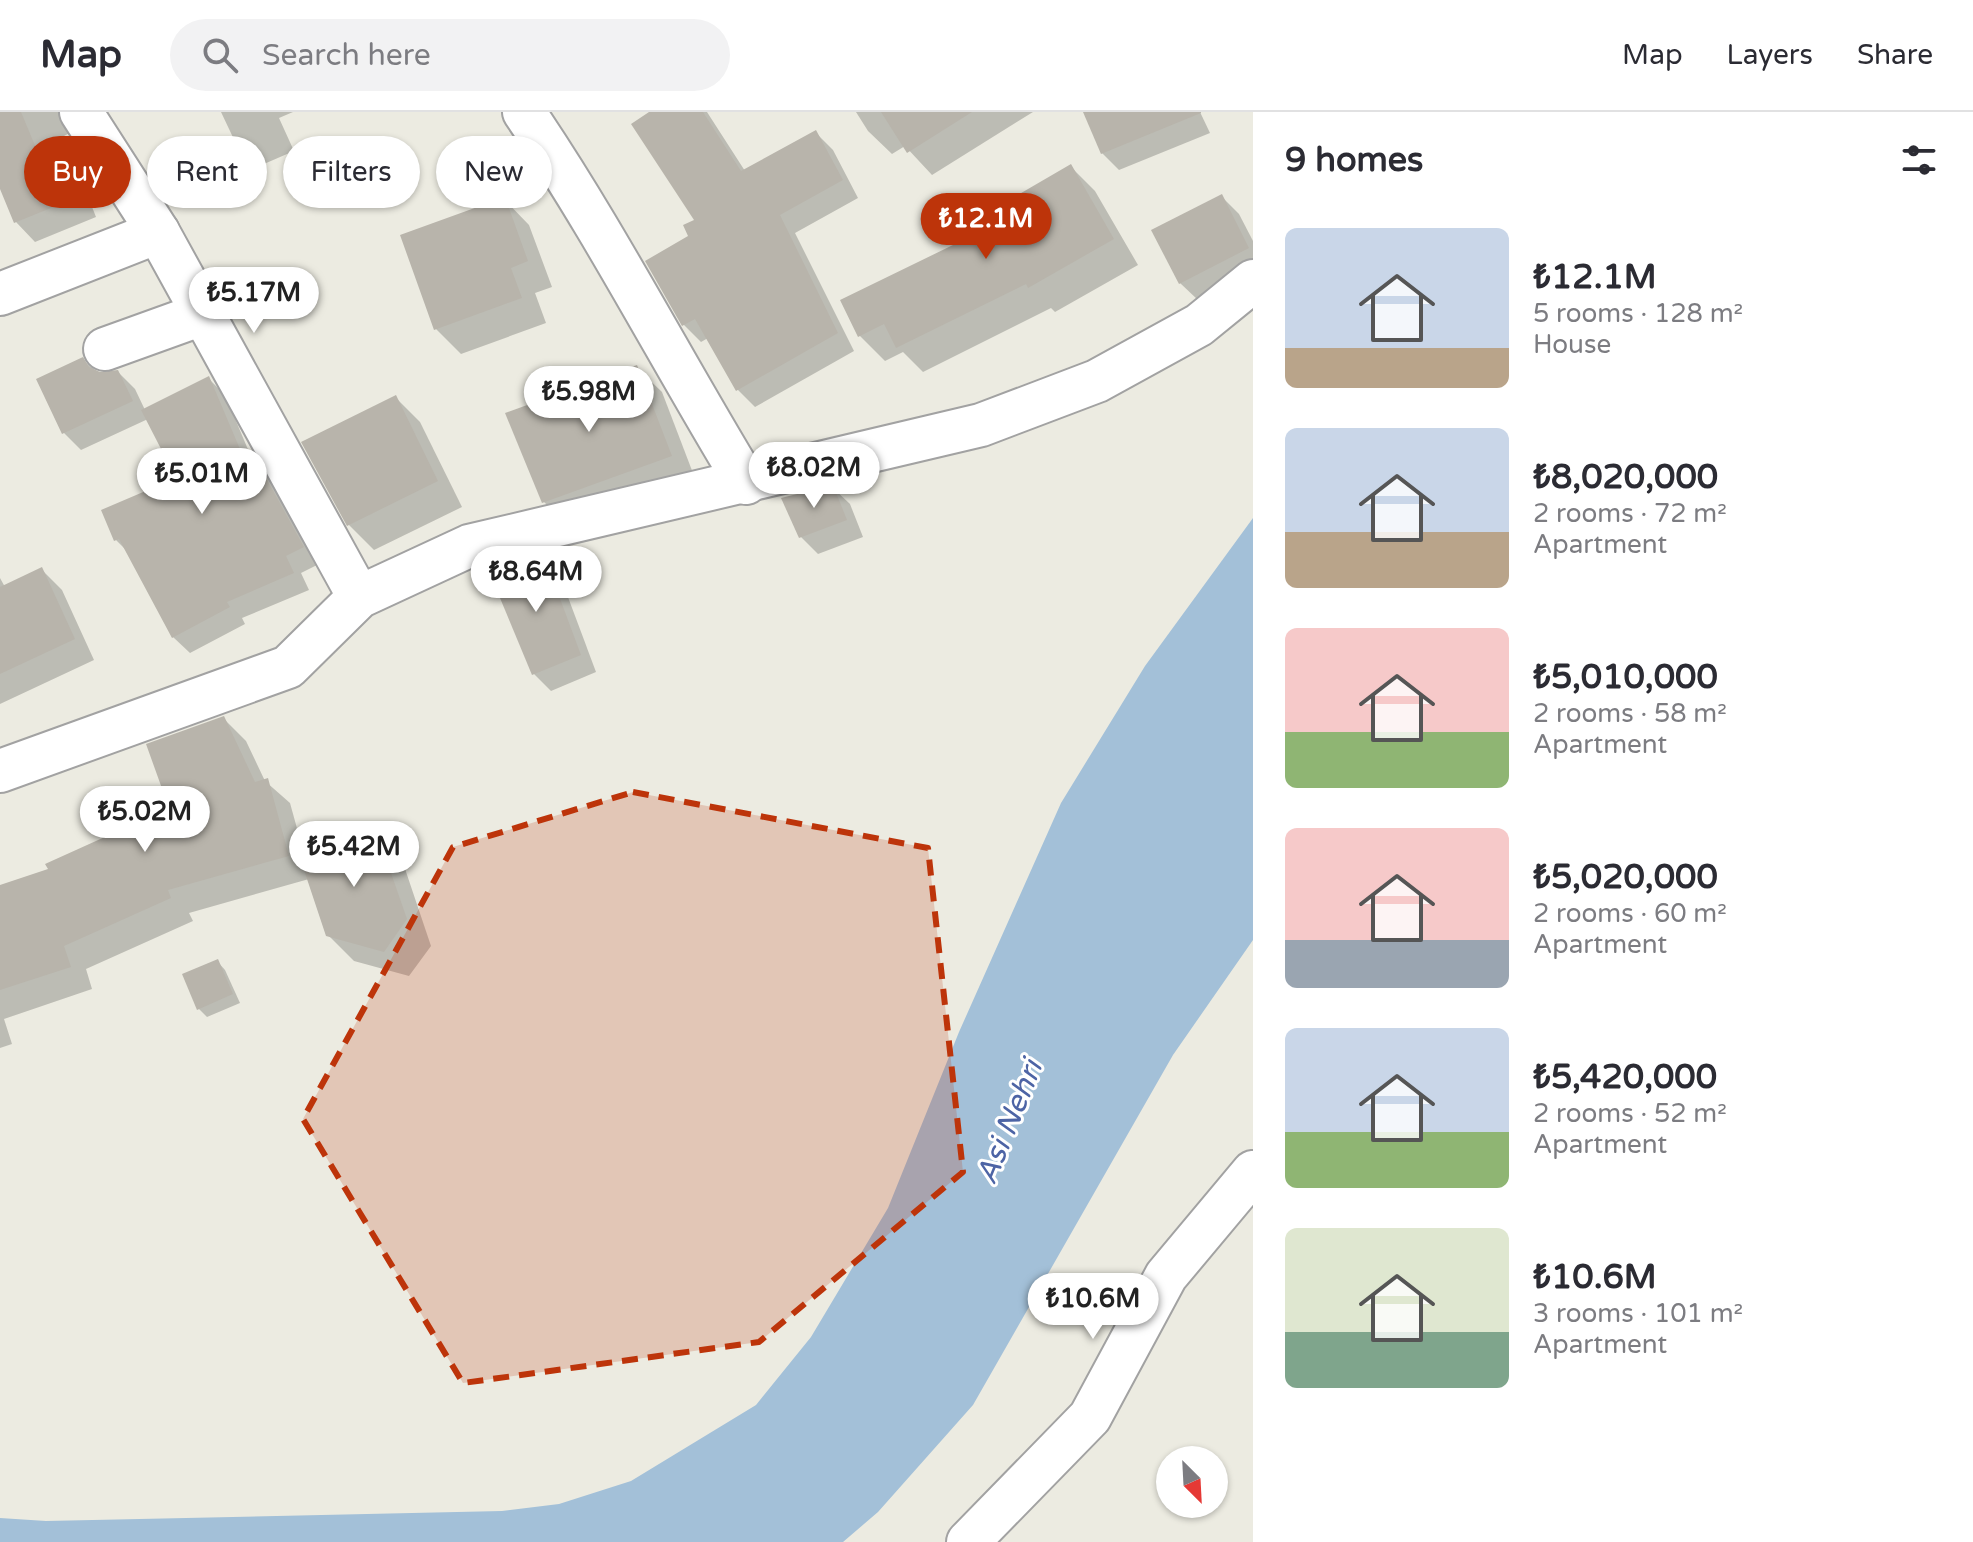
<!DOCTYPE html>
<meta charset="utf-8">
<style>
body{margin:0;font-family:"Varela Round",sans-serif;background:#f2f2f3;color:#2b2b33;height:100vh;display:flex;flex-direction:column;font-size:30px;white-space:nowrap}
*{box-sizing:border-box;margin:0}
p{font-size:26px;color:#7c7c81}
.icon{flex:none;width:44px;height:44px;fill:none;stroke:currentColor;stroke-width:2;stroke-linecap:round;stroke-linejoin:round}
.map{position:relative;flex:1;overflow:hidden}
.sheet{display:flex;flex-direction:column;background:#fff;width:720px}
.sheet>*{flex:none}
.hud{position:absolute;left:24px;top:24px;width:760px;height:72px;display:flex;gap:16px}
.needle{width:52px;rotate:156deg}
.tools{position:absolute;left:1156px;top:1334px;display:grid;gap:16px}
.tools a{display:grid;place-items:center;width:72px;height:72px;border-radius:50%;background:#fff;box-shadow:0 2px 6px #0004;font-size:40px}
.price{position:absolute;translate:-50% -68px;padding:0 18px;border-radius:28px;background:#fff;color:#222;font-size:26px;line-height:52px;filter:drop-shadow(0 2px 4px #0008)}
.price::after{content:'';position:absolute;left:50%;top:48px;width:24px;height:18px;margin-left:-12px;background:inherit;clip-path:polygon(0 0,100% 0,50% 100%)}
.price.selected{background:#bd340a;color:#fff}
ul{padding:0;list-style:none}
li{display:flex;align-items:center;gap:24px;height:200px;padding:0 32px}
li span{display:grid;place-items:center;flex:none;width:224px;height:160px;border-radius:12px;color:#555}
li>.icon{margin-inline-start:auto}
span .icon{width:96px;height:96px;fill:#fffc;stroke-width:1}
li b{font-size:34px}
h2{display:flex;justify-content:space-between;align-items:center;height:96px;padding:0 32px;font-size:34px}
.tag{padding:0 28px;border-radius:36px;background:#fff;box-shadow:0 2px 6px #0004;font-size:28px;line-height:72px}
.tag.selected{background:#bd340a;color:#fff}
header{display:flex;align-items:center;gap:48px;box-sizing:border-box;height:112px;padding:0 40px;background:#fff;border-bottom:2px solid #e1e1e2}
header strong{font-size:38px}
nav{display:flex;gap:44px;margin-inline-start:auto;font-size:28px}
.search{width:560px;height:72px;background:#f2f2f3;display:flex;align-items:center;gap:20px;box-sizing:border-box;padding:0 28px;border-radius:44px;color:#7c7c81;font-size:30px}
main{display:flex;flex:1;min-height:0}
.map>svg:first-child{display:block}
.water{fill:#a3c0d8}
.shadow{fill:#0003}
.building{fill:#b8b4ab}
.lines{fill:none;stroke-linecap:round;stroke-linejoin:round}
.minor-casing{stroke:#a2a2a2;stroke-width:46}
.minor{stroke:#fff;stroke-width:42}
.marked{fill:#bd340a;fill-opacity:0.2;stroke:#bd340a;stroke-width:6;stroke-dasharray:16 10;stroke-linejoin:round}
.labels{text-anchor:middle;stroke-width:6;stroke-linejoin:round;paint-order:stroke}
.water-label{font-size:30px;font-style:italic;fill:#4d64a5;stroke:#fff}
</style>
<header>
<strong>Map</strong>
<div class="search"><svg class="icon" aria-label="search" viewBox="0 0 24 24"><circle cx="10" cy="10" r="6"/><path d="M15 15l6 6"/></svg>Search here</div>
<nav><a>Map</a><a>Layers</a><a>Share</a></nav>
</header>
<main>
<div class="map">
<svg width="1253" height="1430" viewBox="0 0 1253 1430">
<rect width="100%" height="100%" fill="#ecebe1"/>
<path class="water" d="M1253,406V828L1173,943L973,1293L878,1400L843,1430H0V1406L46,1409L502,1399L559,1392L631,1369L756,1293L811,1225L888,1096L959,920L1061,691L1145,554Z"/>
<g class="shadow">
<path d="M0,0H87L77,17L64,24L96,105L35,130L16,110L0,71Z"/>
<path d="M221,0H293L279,6L294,39L257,55L238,36Z"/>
<path d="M652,0H707L745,59L816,21L833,38L858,86L795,121L854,239L755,295L738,278L708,226L701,230L684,213L647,150L691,125L697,109Z"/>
<path d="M856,0H1033L932,63L905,34L892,42L868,19Z"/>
<path d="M1085,0H1200L1210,21L1119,58L1102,41Z"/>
<path d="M1070,54L1095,79L1138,153L1055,200L1051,196L923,260L903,240L885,249L859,223Z"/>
<path d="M1222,85L1239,102L1253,129V160L1198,188L1180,171Z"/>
<path d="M504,87L529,113L552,175L535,181L546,211L461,242L436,217Z"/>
<path d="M82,248L100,262L118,260L135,277L145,298L209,267L225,283L255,354L274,370L319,452L301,461L309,478L242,506L245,512L190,541L173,525L127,439L116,428L179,367L148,307L81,338L64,321Z"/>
<path d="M636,255L662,280L696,369L570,415L544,390Z"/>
<path d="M395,285L420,310L462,395L374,438L349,413Z"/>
<path d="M832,375L850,392L863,425L818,442L801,425Z"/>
<path d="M542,444L559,461L596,560L551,579L534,562Z"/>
<path d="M41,457L62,478L94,548L0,592V466L5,475Z"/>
<path d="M223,606L246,629L265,669L290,691L303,738L374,714L399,739L431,834L409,864L354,849L328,823L309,767L189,801L193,809L86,857L92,877L4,907L12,932L0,936V775L50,758L172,697Z"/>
<path d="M217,849L225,858L240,891L207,905L199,897Z"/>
</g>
<g class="building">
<path d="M0,0H21L36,36L55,28L78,85L14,111L0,77Z"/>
<path d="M649,0H703L741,59L816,18L843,68L780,103L838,221L736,279L695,207L682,214L645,149L688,124L683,113L694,108L631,12Z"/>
<path d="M881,0H972L907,41Z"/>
<path d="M1083,0H1201V1L1101,42Z"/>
<path d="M1071,52L1114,127L1028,176L1026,172L896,236L884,212L858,225L840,188L992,114L985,102Z"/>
<path d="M1222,82L1249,136L1179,172L1151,118Z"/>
<path d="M505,85L528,149L511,156L522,186L434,218L400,123Z"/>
<path d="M83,245L89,255L100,260L118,258L133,289L62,322L36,267Z"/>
<path d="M637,253L672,344L542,391L505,301Z"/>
<path d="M209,264L248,356L258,351L304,435L286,444L294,461L227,490L230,495L172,526L119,427L114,429L101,398L176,366L141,298Z"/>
<path d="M396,283L438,369L347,414L301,330Z"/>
<path d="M833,373L847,408L799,426L781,386Z"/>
<path d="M543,441L581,543L532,563L490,462Z"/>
<path d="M42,455L75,527L0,562V475Z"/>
<path d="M224,604L255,670L268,666L289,744L168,778L171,786L64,834L71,855L0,878V773L48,757L45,752L169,696L146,632Z"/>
<path d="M374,712L407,807L384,840L326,824L297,737Z"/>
<path d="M218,847L233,882L197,898L182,862Z"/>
</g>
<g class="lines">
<defs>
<g id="minor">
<path d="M81,0L158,120L359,485"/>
<path d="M524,0C605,119 671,248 746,371"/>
<path d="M0,182L158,120"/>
<path d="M105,237L205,201"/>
<path d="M0,659L288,555L359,485L469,434L981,313L1097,269L1199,213L1253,169"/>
<path d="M968,1430L1090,1305L1166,1164L1253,1060"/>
</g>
</defs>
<use href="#minor" class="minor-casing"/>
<use href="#minor" class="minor"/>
</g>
<path class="marked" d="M633,680L928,736L963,1060L759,1230L463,1271L303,1007L453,735Z"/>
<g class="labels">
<g class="water-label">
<text transform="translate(1009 1010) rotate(-68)" y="10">Asi Nehri</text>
</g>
</g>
</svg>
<div class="tools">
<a><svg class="needle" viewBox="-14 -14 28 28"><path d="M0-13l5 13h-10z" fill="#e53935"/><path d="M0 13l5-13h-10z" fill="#7c7c81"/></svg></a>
</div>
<b class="price selected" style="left:986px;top:149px">₺12.1M</b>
<b class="price" style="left:254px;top:223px">₺5.17M</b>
<b class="price" style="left:589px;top:322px">₺5.98M</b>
<b class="price" style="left:814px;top:398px">₺8.02M</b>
<b class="price" style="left:202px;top:404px">₺5.01M</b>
<b class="price" style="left:536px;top:502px">₺8.64M</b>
<b class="price" style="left:145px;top:742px">₺5.02M</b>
<b class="price" style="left:354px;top:777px">₺5.42M</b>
<b class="price" style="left:1093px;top:1229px">₺10.6M</b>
<div class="hud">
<a class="tag selected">Buy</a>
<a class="tag">Rent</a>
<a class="tag">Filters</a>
<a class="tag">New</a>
</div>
</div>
<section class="sheet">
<h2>9 homes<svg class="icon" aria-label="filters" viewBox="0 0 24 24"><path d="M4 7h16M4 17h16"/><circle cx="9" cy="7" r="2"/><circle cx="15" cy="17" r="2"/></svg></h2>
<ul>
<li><span style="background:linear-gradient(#c9d6e8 75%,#b9a48a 0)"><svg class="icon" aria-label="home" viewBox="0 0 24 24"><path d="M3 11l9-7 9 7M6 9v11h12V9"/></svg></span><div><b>₺12.1M</b><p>5 rooms · 128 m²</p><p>House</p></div></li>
<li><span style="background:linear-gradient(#c9d6e8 65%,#b9a48a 0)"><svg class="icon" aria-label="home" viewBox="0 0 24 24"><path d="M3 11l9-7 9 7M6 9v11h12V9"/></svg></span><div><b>₺8,020,000</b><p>2 rooms · 72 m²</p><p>Apartment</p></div></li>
<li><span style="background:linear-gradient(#f6c9c9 65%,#8fb573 0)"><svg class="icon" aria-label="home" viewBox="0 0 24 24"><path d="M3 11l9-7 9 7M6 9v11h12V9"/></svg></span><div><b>₺5,010,000</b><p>2 rooms · 58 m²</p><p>Apartment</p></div></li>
<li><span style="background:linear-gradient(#f6c9c9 70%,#9aa5b1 0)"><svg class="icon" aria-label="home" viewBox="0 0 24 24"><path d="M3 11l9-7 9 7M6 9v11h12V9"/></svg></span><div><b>₺5,020,000</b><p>2 rooms · 60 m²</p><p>Apartment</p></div></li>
<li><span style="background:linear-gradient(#c9d6e8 65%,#8fb573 0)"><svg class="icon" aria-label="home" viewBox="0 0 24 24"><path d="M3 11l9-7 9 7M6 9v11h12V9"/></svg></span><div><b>₺5,420,000</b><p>2 rooms · 52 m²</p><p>Apartment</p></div></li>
<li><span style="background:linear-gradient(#dfe7d0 65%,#7fa58c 0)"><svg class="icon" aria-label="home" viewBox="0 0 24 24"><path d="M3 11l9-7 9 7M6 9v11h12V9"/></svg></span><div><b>₺10.6M</b><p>3 rooms · 101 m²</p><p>Apartment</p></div></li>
</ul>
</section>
</main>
